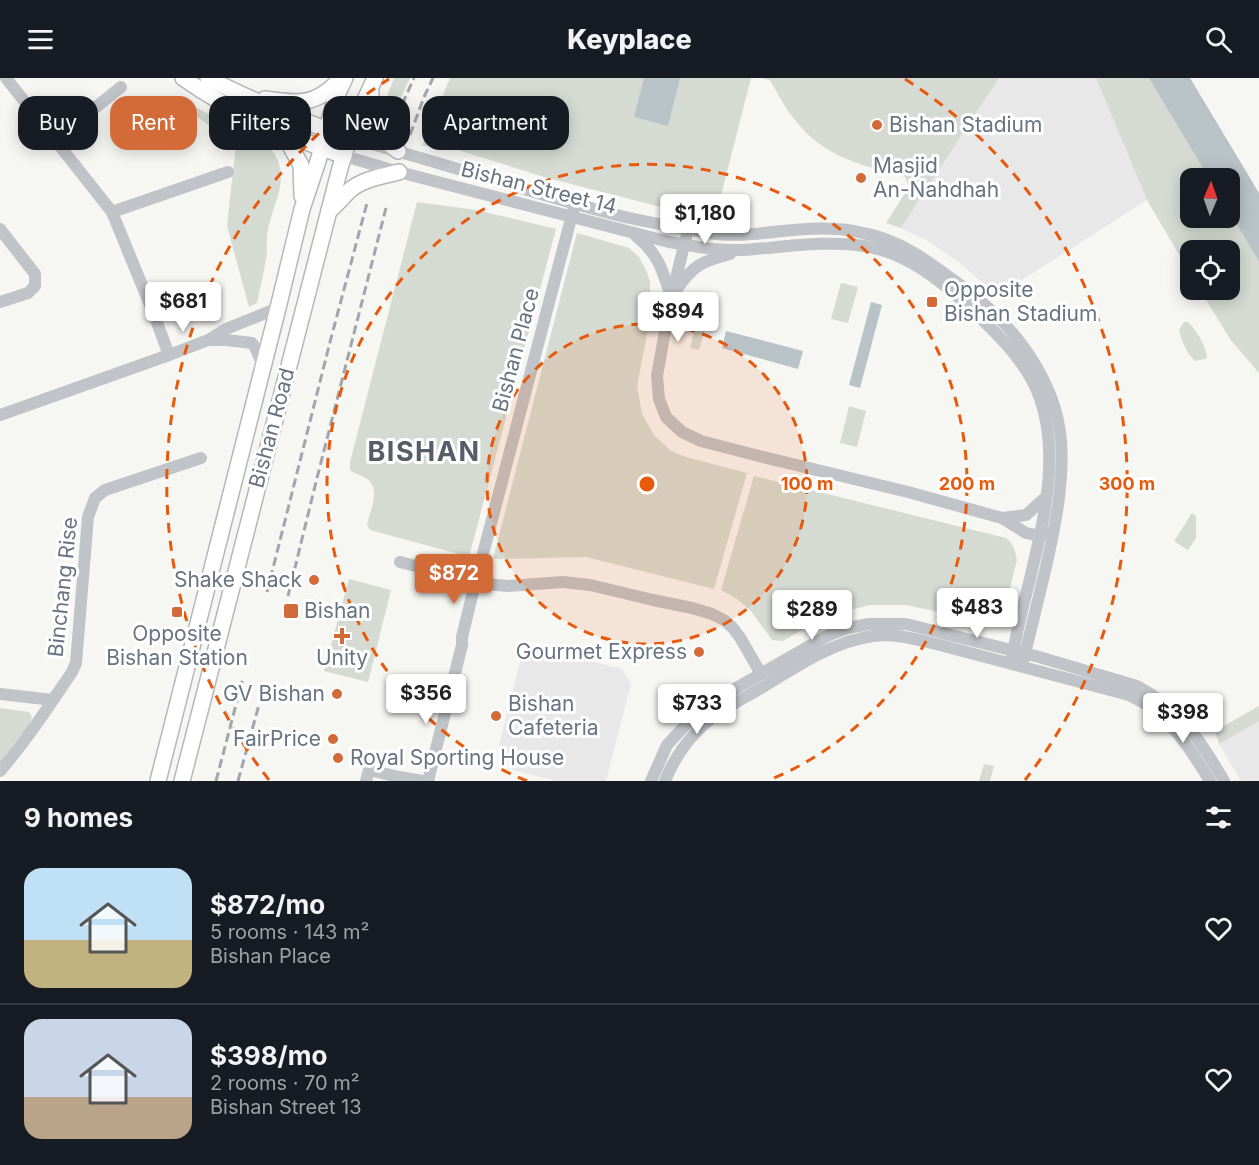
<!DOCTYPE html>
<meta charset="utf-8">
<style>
body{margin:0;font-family:Inter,sans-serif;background:#20242c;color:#f1f3f6;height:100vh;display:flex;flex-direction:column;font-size:22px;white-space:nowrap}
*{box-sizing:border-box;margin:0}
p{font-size:20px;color:#9ea1a6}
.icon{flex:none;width:33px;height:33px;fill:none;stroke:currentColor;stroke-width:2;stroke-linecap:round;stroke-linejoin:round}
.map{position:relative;height:703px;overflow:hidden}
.sheet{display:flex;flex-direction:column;background:#171b24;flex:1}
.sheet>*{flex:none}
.top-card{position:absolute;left:18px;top:18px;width:600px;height:54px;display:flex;gap:12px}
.needle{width:39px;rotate:2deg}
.buttons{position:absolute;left:1180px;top:90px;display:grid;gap:12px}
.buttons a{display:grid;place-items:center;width:60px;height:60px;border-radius:12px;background:#171b24;box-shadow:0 3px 15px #0003;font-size:30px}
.price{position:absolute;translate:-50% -51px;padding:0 14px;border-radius:6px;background:#fff;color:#222;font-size:20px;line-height:39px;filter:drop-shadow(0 2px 3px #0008)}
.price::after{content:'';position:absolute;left:50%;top:36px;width:18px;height:14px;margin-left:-9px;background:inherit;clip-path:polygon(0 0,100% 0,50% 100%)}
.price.on{background:#d26b38;color:#fff}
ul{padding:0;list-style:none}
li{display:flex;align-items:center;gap:18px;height:150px;padding:0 24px}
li+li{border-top:2px solid #363941}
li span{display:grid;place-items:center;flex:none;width:168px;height:120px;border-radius:18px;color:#555}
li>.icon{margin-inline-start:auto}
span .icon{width:72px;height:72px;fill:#fffc;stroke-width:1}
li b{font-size:26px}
h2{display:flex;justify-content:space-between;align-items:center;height:72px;padding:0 24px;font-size:26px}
.tag{padding:0 21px;border-radius:18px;background:#171b24;box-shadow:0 3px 15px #0003;font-size:21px;line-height:54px}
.tag.on{background:#d26b38;color:#fff}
header{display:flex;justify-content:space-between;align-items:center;height:78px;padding:0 24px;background:#171b24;font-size:27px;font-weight:800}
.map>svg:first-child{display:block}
.built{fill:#e7e8e7}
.green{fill:#d5dbd3}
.water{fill:#b9c2c7}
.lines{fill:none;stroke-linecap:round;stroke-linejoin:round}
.major-casing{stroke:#b4b7bb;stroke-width:18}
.minor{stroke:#c0c3c7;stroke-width:12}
.major{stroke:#fff;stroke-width:15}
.rail{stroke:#a2a6ac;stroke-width:3;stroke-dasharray:9 4.5;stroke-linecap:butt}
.ring{fill:none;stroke:#e8590c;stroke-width:3;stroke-dasharray:10 8}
.poi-dot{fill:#d26b38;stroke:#fff;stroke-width:2}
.labels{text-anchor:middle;stroke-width:6;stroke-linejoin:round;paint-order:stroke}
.poi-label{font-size:21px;fill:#687481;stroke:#fff;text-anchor:start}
.street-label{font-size:21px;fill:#687481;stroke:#fff}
.district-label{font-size:27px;font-weight:bold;letter-spacing:1.5px;fill:#555d67;stroke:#fff}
.centre{fill:#e8590c;stroke:#fff;stroke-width:3}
.ring-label{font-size:18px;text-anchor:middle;font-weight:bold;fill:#e8590c;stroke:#fff;stroke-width:6;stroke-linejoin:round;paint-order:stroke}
</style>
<header><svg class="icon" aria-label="menu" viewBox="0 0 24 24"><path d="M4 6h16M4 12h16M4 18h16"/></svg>Keyplace<svg class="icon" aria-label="search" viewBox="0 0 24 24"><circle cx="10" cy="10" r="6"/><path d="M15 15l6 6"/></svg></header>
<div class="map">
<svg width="1259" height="703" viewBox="0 0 1259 703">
<rect width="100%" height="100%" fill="#f6f6f3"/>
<g class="built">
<path d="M999,0H1096L1147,122L997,218L960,185L928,163L901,150Z"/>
<path d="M539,570L622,591L631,606L606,703H557L513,692L499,668L521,580Z"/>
<path d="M1259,642V703H1241L1219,666Z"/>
</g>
<g class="green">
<path d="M394,0H410L387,51L382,46L380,37Z"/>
<path d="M450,0H751L715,141L696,138L544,99L445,68H422Z"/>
<path d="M761,0H999L901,150L886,145L909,109L905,99C862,87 823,79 795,42C785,30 778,16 770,2Z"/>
<path d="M1096,0H1149L1217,100H1191V140H1230V120L1259,162V295L1230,261L1200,212H1230V172H1191V197L1147,122Z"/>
<path d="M193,28L267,66C296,98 272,122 267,157C266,164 268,172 266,180C264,195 260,210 257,225L249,229L227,148L236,66L190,34Z"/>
<path d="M417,124L476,132L556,151L470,475L466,478L370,452L367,446C370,434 381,410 367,401C362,397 357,397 350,392V384Z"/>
<path d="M577,155L629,170L639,179L647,194L650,204V221L646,262L637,308L642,336L654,357L671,373L686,379L747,395L714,511L586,479L493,481Z"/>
<path d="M841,205L858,209L848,245L831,241Z"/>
<path d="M696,244L706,246L699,272L690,270Z"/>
<path d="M1184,244H1188C1198,254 1203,264 1207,277L1206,281L1195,283C1186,274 1182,264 1179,252Z"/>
<path d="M849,328L866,333L857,369L840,365Z"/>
<path d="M754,398L1006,460C1014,466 1015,473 1017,482L1001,547L906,527H870L842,534L817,543L783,563L772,562L750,532L737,521L721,512Z"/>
<path d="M1192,435L1196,438V460L1188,472L1174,463Z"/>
<path d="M349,501L391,512L368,604L324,593Z"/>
<path d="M1259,628V643L1219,666L1215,653Z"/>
<path d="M0,630L29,634L32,639L29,647L0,684Z"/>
<path d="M984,686L994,688L990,703H979Z"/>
</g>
<g class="water">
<path d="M644,0H680L668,48L634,39Z"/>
<path d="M1149,0H1190L1259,115V183L1230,135V100H1209Z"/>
<path d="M871,224L882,227L860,310L849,307Z"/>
<path d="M726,253L803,273L798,291L722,270Z"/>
</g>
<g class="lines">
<defs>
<g id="major">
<path d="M183,0C232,35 287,58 344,78"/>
<path d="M208,0C254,24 301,42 349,60"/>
<path d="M371,15C369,45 374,56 398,73"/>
<path d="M265,21C299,26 317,28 341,0"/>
<path d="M279,54L284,57L301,87L302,118"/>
<path d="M329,133C336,127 343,119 350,112C363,101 383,98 399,94"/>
<path d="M158,703L278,230L302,131L318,83L336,19L345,0"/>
<path d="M182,703L340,90L353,48L375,0"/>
</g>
</defs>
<use href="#major" class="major-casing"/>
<g class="minor">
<path d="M6,0L112,134L155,239L169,277"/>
<path d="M349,60C442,84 532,116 625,139C651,145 678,149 704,154C748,163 792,147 836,151C845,151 854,153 863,155C902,162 933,187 964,210C1013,246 1056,301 1061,363C1064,406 1055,448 1046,489C1038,522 1030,555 1022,588"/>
<path d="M54,63L121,9"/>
<path d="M344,78L399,94L669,164C693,168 716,173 741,172C750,172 759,170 768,170C799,167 833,163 864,168C905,174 939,201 968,228C992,251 1018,275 1033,304C1064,366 1044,441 1029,505C1022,531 1016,558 1011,585"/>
<path d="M112,134L228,94"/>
<path d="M0,151L35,196V208L28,215L0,224"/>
<path d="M636,158C658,175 663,193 671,219"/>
<path d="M686,160L671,220L657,298L659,321L666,339L682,354L701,363L759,378L908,414L1002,440L1026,455L1040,458L1045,455"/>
<path d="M677,211C693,187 703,183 730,176"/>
<path d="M209,262H226L252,265L256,271L263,288"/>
<path d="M0,337L169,277L208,262L226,251L278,230"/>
<path d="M1002,440L1026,437L1046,419"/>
<path d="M400,484L485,506L508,508L563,504L590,507L653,522L692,530L712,536L724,542L733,550L741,561L761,596"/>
<path d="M0,616L53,622"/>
<path d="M0,693C27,662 49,628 72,594L76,585L88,439L95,420L105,412L201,380"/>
<path d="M366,703L369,692L399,699L423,703"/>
<path d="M428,703L462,567V559L473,514L573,133"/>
<path d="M651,703L667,667L692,640L717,621L827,558L848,550L869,546H906L1039,579L1137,608C1180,630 1201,663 1224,703"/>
<path d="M665,703C672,685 683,668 697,653C715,635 739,623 761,610C796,589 831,564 873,558C894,555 915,561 936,566L1129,617C1167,634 1189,668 1210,703"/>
</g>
<use href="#major" class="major"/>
<g class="rail">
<path d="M391,51L414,0"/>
<path d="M410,57L424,19L433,0"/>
<path d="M267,514L330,264L367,125"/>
<path d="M288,518L317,400L386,130"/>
<path d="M216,703L243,600"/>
<path d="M238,703L265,605"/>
</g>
</g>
<circle cx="647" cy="406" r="160" fill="#e8590c" fill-opacity=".12"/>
<g class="ring">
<circle cx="647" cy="406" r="160"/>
<path d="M527 703A320 320 0 1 1 767 703"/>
<path d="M269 702A480 480 0 0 1 389 1M905 1A480 480 0 0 1 1025 702"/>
</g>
<g class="poi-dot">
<circle cx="877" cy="47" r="6"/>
<circle cx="861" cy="100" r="6"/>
<rect x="926" y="218" width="12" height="12" rx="3"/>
<circle cx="314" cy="502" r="6"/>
<rect x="283" y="525" width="16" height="16" rx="3"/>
<rect x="171" y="528" width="12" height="12" rx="3"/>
<path d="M339 549h6v6h6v6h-6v6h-6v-6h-6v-6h6z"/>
<circle cx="699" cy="574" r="6"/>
<circle cx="337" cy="616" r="6"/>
<circle cx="496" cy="638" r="6"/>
<circle cx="333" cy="661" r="6"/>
<circle cx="338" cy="680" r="6"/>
</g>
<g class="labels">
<g class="poi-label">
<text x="889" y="54">Bishan Stadium</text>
<text x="873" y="95">Masjid<tspan x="873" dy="24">An-Nahdhah</tspan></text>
<text x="944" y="219">Opposite<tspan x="944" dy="24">Bishan Stadium</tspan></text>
<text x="302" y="509" text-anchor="end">Shake Shack</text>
<text x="304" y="540">Bishan</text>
<text x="177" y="563" text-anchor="middle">Opposite<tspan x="177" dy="24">Bishan Station</tspan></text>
<text x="687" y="581" text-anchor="end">Gourmet Express</text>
<text x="342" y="587" text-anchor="middle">Unity</text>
<text x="325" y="623" text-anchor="end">GV Bishan</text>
<text x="508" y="633">Bishan<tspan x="508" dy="24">Cafeteria</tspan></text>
<text x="321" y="668" text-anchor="end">FairPrice</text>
<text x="350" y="687">Royal Sporting House</text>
</g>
<g class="street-label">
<text transform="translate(539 110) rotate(14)" y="7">Bishan Street 14</text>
<text transform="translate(516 272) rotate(-75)" y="7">Bishan Place</text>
<text transform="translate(272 350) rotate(-75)" y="7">Bishan Road</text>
<text transform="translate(63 509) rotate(-84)" y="7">Binchang Rise</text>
</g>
<g class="district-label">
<text x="424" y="383">BISHAN</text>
</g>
</g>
<circle cx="647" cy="406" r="9" class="centre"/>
<g class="ring-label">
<text x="807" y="412">100 m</text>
<text x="967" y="412">200 m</text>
<text x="1127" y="412">300 m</text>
</g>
</svg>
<div class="buttons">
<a><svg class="needle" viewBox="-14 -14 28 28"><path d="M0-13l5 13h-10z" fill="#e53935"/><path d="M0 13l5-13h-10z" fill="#9ea1a6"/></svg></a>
<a><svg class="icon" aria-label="locate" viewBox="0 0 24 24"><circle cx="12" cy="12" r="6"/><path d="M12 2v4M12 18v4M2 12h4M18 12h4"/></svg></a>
</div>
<b class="price" style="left:705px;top:167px">$1,180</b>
<b class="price" style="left:183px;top:255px">$681</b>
<b class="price" style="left:678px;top:265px">$894</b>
<b class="price on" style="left:454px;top:527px">$872</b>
<b class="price" style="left:977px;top:561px">$483</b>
<b class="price" style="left:812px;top:563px">$289</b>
<b class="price" style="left:426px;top:647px">$356</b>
<b class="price" style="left:697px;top:657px">$733</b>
<b class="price" style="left:1183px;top:666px">$398</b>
<div class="top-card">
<a class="tag">Buy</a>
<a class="tag on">Rent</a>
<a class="tag">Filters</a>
<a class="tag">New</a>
<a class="tag">Apartment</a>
</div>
</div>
<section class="sheet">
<h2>9 homes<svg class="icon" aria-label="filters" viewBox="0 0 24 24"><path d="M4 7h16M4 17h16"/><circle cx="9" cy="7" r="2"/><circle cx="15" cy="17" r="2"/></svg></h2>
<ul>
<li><span style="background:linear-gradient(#bfe0f5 60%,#c2b280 0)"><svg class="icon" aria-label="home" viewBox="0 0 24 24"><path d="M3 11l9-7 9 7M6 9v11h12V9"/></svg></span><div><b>$872/mo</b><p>5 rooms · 143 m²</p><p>Bishan Place</p></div><svg class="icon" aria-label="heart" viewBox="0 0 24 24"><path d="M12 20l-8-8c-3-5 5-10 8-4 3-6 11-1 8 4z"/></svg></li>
<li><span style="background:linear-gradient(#c9d6e8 65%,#b9a48a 0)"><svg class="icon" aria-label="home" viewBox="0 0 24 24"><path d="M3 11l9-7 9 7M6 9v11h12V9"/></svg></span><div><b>$398/mo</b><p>2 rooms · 70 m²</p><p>Bishan Street 13</p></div><svg class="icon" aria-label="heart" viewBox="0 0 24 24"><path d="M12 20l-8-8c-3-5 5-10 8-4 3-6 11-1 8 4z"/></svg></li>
</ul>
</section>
